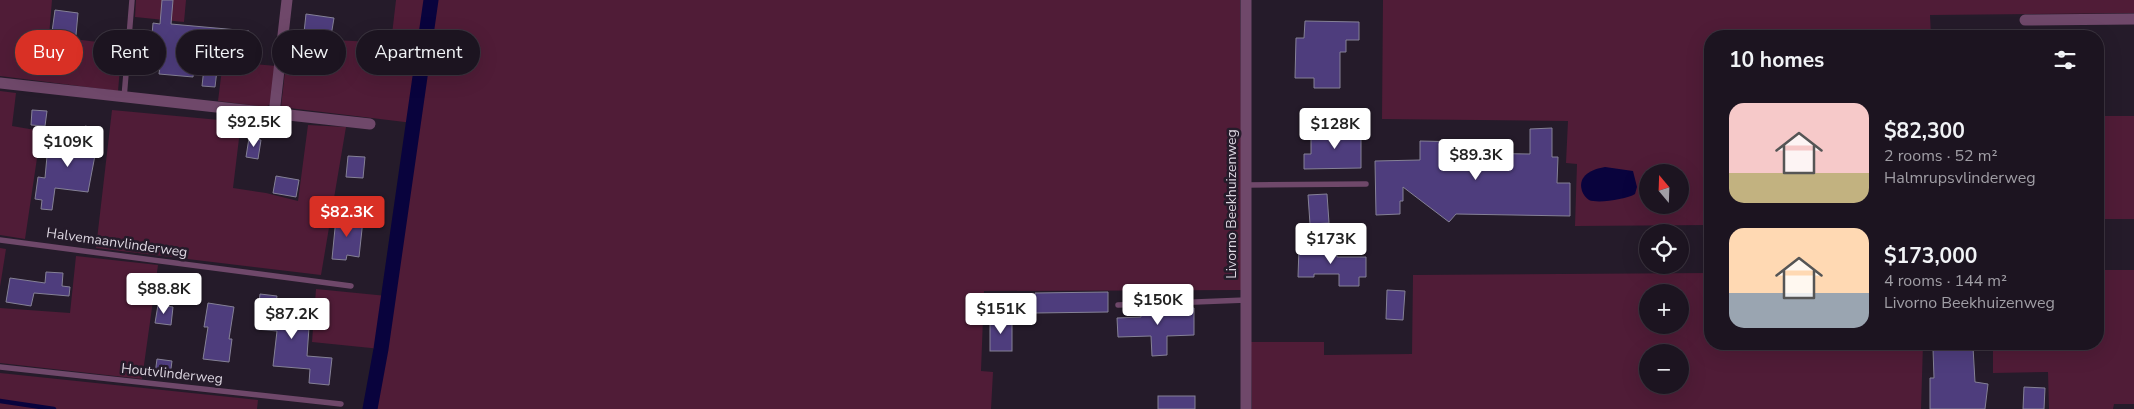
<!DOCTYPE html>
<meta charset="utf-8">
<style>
body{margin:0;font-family:"Nunito Sans",sans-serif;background:#251d29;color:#f1f3f6;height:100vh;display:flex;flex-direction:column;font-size:19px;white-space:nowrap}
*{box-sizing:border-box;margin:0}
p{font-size:16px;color:#a09ea5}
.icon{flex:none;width:28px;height:28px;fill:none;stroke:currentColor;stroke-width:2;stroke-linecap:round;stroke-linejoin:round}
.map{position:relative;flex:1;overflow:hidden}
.details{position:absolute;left:1704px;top:30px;width:400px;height:320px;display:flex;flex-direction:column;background:#1c1420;border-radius:20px;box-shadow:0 5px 20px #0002,0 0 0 1px #3a333e}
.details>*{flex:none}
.guide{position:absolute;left:15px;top:30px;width:475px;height:45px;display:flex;gap:10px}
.needle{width:32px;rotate:341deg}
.controls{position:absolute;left:1639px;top:164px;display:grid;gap:10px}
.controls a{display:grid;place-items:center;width:50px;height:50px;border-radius:50%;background:#1c1420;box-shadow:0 5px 20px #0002,0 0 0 1px #3a333e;font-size:25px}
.price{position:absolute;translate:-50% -42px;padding:0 11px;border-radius:5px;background:#fff;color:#222;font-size:16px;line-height:32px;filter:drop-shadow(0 1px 2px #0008)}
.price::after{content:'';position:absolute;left:50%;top:30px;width:15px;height:11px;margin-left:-8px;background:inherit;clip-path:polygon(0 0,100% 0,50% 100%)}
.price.selected{background:#d93025;color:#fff}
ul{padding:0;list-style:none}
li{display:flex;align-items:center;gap:15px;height:125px;padding:0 25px}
li span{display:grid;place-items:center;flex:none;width:140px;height:100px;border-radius:15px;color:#555}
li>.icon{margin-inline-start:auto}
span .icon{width:60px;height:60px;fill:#fffc;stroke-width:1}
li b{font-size:21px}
h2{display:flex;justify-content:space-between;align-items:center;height:60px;padding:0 25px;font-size:21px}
.chip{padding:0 18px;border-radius:22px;background:#1c1420;box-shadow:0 5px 20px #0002,0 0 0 1px #3a333e;font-size:18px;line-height:45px}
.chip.selected{background:#d93025;color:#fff}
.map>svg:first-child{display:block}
.green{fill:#501c37;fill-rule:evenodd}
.water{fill:#09033d}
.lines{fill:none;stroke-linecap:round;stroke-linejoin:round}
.stream{stroke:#09033d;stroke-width:4.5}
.canal{stroke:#09033d;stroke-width:15}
.building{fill:#4e3d7d;stroke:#858196}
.service{stroke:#6f486a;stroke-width:5.5}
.minor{stroke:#6f486a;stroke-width:11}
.labels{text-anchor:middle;stroke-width:5;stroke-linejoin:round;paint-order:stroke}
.street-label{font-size:14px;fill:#dbd4df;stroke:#251b2a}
</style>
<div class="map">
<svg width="2134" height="409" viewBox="0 0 2134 409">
<rect width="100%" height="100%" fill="#251b2a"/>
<g class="green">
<path d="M0,0H52L49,36L122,45L118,91L0,76Z"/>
<path d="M136,0H186L184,22L135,17Z"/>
<path d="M396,0H431L413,123L281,107L286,63L331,69L334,40L391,43Z"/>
<path d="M436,0H1240L1242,290L984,291L981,371L993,372L991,409H375L386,351L392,292Z"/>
<path d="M1383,0H2134V13L1930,15L1931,36H1710V225L1575,226L1577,164L1566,163L1568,121L1382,119ZM1648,172H1680V205H1648Z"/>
<path d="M223,61L276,66L271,104L265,107L218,101Z"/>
<path d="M0,91L16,93L12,126L41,131L25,239L0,235Z"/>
<path d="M112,110L241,122L233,188L266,193L298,201L308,125L346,127L321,275L96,248Z"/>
<rect x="2098" y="116" width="36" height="103"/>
<path d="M0,248L6,249L0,287Z"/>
<path d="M76,256L158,265L142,379L0,363V308L70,313Z"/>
<path d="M2098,270H2134V404H2114L2113,409H2049L2048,372L1993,373V344H2098Z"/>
<path d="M1710,273V344H1923L1921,409H1252L1251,342H1324V355L1412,354L1413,275ZM1648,292H1680V325H1648ZM1648,352H1680V385H1648Z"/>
<path d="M316,289L387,296L381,349L312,342Z"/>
<path d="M0,373L258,400L257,409H0Z"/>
</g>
<path class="water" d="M1605,167L1633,171L1637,187L1635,194C1627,199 1598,204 1589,200C1586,198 1583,194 1582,191C1577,175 1593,169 1605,167Z"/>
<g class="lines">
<path class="stream" d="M0,401L54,409"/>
<path class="canal" d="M370,409L381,349L431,0"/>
</g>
<g class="building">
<path d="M162,0H173L171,24L249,31V36H254L253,49H248L247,57L219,55L220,42L198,40L193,77L159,74L162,48L151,47L153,23L160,24Z"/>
<path d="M55,10L78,13L76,35L52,32Z"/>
<path d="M306,14L334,18L331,36L320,35L318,61L298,60L299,42H303Z"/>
<path d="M1305,21L1359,22V40H1346V52H1340V88H1314V78H1295L1296,38H1304Z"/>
<path d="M204,68L217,70L215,87L202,86Z"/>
<path d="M32,110L47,111L45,126L31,125Z"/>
<path d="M85,126L100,129L88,192L55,188L52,210L41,209L42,200L35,199L38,177L45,178L48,145L81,148Z"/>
<path d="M1552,128V157H1558L1557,183H1570V216L1456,214L1449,222L1403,187V201H1400V214L1376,215L1375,161L1420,160V141L1464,142V153L1530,154V129Z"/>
<path d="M1361,130V168L1304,169V154H1311V131Z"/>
<path d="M249,138L261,140L258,159L246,157Z"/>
<path d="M348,156L365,157L363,178L346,177Z"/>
<path d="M276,176L299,180L296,197L273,193Z"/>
<path d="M1327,194L1329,223L1310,224L1308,195Z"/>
<path d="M336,218L363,220L359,257L347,255L346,260L332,259Z"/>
<path d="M1299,248H1337V257H1366V277H1359V286H1339V274H1314V277H1298Z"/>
<path d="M46,272L63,273L62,286L70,287L69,296L34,293L31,306L6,302L10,278L45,283Z"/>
<path d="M1387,290L1405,291L1403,320L1386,319Z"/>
<path d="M1108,292V312L1035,313V293Z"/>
<path d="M260,294L277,296L275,311L310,313L307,356L332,358L329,385L309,383L310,369L273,366L277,331L256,329Z"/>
<path d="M208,303L234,307L229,339H232L229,362L203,359L208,327H204Z"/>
<path d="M158,305L173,307L171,325L155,323Z"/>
<path d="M1194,308V335L1167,336V355L1152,356L1151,336L1118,337L1117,318L1141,317L1140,309Z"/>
<rect x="990" y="319" width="22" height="32"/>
<path d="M1973,347L1975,382L1988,384L1985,409H1930V378H1934L1933,349Z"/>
<path d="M157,359L172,361L170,376L155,374Z"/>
<path d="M2024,387L2045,388L2044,409H2023Z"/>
<rect x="1158" y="396" width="37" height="13"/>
</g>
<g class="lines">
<g class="service">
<path d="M124,98L132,0"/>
<path d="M1247,185L1366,184"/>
<path d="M0,240L351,286"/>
<path d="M1118,305L1246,300"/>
<path d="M0,367L341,404"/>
</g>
<g class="minor">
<path d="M2025,20L2134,19"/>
<path d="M0,83L370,124"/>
<path d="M274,114L287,0"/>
<path d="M1246,409V0"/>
</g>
</g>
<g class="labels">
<g class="street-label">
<text transform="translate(1231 204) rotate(-90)" y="5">Livorno Beekhuizenweg</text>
<text transform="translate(117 242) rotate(8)" y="5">Halvemaanvlinderweg</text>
<text transform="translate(172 373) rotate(6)" y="5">Houtvlinderweg</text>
</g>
</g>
</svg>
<div class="controls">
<a><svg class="needle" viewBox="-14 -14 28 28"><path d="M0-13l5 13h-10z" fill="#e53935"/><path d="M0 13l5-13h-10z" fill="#a09ea5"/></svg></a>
<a><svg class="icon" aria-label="locate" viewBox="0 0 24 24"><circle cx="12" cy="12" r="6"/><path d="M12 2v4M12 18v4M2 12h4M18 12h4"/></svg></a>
<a>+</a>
<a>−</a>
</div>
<b class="price" style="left:254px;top:148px">$92.5K</b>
<b class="price" style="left:1335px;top:150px">$128K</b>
<b class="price" style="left:68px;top:168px">$109K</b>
<b class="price" style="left:1476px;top:181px">$89.3K</b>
<b class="price selected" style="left:347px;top:238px">$82.3K</b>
<b class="price" style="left:1331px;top:265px">$173K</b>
<b class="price" style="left:164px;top:315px">$88.8K</b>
<b class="price" style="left:1158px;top:326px">$150K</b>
<b class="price" style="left:1001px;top:335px">$151K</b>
<b class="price" style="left:292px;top:340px">$87.2K</b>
<div class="guide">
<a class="chip selected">Buy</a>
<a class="chip">Rent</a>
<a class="chip">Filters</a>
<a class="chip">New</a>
<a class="chip">Apartment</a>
</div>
<section class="details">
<h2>10 homes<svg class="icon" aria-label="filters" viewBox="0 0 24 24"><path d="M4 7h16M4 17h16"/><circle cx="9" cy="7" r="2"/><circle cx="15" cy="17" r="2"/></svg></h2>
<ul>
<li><span style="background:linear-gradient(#f6c9c9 70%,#c2b280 0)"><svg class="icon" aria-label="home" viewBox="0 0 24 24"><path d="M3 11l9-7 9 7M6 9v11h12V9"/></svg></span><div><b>$82,300</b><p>2 rooms · 52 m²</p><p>Halmrupsvlinderweg</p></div></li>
<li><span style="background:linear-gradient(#ffd9b3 65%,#9aa5b1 0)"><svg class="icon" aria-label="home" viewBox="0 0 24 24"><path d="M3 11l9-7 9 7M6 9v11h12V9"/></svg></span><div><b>$173,000</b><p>4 rooms · 144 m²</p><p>Livorno Beekhuizenweg</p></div></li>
</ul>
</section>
</div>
